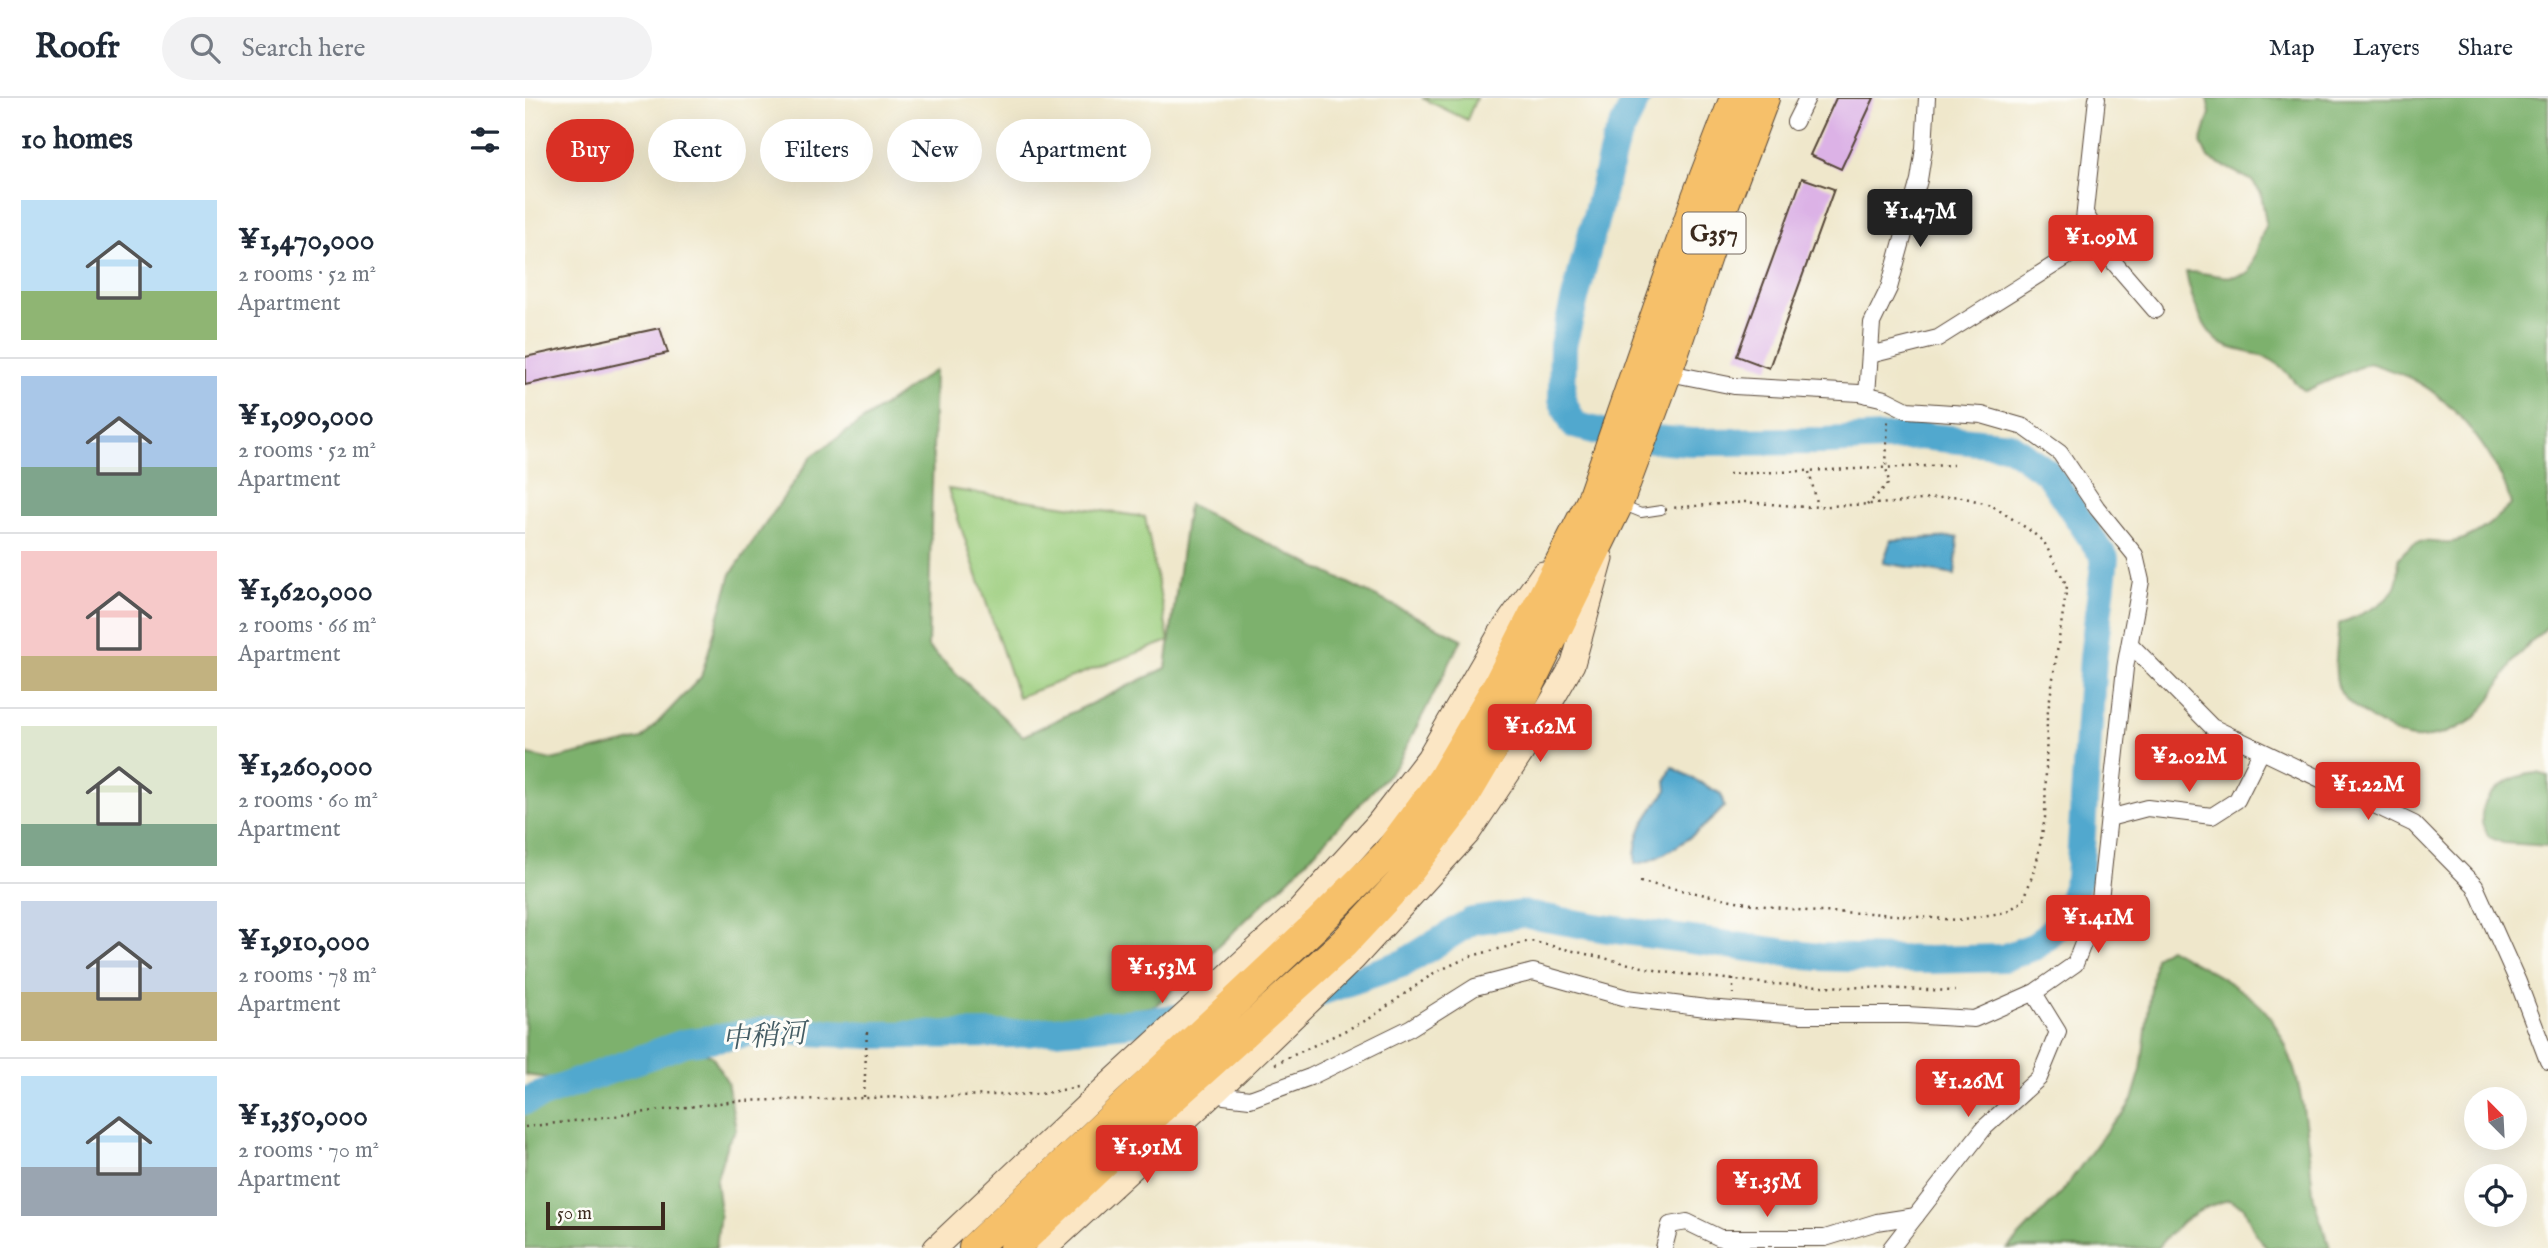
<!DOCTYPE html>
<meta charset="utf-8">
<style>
body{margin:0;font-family:"IM FELL English","Noto Serif SC",serif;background:#f2f2f3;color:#1f2937;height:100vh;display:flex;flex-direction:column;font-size:26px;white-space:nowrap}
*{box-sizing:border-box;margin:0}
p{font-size:23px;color:#747a83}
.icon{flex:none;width:38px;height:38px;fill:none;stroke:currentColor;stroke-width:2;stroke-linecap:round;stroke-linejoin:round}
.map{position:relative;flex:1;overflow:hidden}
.side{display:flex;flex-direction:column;background:#fff;width:525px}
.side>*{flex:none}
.guide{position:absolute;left:21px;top:21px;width:665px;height:63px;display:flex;gap:14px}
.needle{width:46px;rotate:336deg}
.controls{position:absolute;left:1939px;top:989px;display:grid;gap:14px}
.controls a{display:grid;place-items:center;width:63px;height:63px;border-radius:50%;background:#fff;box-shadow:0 7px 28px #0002;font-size:35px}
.scale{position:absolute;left:21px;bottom:18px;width:119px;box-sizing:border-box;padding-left:7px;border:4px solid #3b2a1e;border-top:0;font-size:19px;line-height:24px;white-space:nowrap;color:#3b2a1e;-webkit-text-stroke:5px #fdfcf7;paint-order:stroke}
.price{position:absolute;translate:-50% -60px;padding:0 16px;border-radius:7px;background:#d93025;color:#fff;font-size:23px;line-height:46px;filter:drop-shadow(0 2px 4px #0008)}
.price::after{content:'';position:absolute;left:50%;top:42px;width:21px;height:16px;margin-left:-10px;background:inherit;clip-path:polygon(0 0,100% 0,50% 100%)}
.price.selected{background:#222;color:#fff}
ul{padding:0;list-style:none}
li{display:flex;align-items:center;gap:21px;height:175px;padding:0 21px}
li+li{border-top:2px solid #e0e1e3}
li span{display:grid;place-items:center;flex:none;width:196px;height:140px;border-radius:0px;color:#555}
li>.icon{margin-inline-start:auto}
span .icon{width:84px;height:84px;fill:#fffc;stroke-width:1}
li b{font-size:30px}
h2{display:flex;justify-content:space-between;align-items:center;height:84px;padding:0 21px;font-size:30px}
.chip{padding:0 24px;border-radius:32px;background:#fff;box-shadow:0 7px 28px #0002;font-size:24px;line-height:63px}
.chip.selected{background:#d93025;color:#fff}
header{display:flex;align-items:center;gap:42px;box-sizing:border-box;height:98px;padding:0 35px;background:#fff;border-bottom:2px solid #e0e1e3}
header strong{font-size:33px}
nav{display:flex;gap:38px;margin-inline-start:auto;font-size:24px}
.search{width:490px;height:63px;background:#f2f2f3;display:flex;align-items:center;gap:18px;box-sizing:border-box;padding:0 24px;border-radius:38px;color:#747a83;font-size:26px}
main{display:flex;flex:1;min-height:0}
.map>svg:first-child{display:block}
.green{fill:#9cce7e;stroke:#6c7c4e;stroke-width:2}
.forest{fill:#7db16d;stroke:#5c6e46;stroke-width:2}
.water{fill:#51a8ce;stroke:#466976;stroke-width:2}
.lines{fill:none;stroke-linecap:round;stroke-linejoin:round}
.river{stroke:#51a8ce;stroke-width:28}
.building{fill:#dcb2e6}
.lane-casing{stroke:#564638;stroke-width:10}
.street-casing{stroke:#564638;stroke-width:18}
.secondary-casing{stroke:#564638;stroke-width:25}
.highway-casing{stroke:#564638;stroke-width:32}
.path{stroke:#564638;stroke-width:2.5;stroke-dasharray:2 5;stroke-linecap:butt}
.lane{stroke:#fff;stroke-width:8}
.street{stroke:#fff;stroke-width:16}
.secondary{stroke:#fbe6c4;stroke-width:23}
.highway{stroke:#f6c06b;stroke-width:30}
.labels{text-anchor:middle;stroke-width:6;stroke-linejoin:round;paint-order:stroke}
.shield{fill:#fdfcf7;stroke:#75695f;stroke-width:2}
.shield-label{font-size:24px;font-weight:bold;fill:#3b2a1e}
.water-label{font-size:28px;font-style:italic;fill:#445c64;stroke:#fdfcf7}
</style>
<header>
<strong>Roofr</strong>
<div class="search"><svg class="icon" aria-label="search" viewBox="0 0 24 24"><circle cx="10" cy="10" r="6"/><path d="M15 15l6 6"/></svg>Search here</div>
<nav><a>Map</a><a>Layers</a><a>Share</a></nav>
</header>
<main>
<section class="side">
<h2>10 homes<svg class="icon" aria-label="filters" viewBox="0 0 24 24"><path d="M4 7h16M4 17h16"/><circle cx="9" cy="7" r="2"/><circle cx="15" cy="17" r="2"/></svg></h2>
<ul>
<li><span style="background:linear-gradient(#bfe0f5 65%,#8fb573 0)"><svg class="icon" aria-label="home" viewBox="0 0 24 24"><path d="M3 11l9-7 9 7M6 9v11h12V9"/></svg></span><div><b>¥1,470,000</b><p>2 rooms · 52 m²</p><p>Apartment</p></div></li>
<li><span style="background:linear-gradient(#a9c7e8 65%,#7fa58c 0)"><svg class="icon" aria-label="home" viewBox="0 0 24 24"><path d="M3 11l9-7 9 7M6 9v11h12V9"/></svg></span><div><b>¥1,090,000</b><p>2 rooms · 52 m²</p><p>Apartment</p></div></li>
<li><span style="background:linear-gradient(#f6c9c9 75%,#c2b280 0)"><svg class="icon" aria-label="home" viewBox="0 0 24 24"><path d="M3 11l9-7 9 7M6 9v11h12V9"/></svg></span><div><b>¥1,620,000</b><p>2 rooms · 66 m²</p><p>Apartment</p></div></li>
<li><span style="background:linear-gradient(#dfe7d0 70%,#7fa58c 0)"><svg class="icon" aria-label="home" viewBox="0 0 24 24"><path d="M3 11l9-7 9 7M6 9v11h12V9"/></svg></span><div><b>¥1,260,000</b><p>2 rooms · 60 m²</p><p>Apartment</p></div></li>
<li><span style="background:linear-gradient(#c9d6e8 65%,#c2b280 0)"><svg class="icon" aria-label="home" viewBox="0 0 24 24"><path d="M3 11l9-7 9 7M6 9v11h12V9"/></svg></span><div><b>¥1,910,000</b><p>2 rooms · 78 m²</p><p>Apartment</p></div></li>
<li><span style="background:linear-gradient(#bfe0f5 65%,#9aa5b1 0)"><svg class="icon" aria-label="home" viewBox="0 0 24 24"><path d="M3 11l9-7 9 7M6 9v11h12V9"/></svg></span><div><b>¥1,350,000</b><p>2 rooms · 70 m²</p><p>Apartment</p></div></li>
</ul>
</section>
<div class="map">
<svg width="2023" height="1150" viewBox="0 0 2023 1150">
<rect width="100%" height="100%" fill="#fdfcf7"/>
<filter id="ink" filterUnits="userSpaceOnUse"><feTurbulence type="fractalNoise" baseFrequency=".0143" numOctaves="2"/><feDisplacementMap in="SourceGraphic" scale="14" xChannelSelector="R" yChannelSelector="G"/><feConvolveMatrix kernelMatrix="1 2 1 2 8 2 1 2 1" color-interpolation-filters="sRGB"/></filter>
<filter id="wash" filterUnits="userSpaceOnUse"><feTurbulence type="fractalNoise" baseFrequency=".00686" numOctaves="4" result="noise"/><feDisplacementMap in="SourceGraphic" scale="28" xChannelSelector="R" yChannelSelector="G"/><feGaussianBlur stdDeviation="1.57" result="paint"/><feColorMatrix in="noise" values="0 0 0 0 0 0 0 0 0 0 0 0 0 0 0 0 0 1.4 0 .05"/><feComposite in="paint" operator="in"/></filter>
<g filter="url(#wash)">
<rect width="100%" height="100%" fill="#efe7cb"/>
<g class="green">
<path d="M897,0H951L942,22Z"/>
<path d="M423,391L620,419L644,543L493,599Z"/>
</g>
<g class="forest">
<path d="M1682,0H2023V528C2012,539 1998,550 1989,563C1976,580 1969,601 1953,617C1945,625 1935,629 1925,633C1892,647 1874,640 1845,620C1835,612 1819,604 1814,591C1807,574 1813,544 1814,526C1847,511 1879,503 1873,461C1897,431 1904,450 1932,443C1954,437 1970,422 1986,407C1976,363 1930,303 1889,282C1875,275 1859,270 1844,265L1780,293C1767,284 1762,271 1748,263C1735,255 1716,254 1701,248C1678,238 1665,197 1661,174C1687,173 1697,184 1724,175L1741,125L1736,95L1726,82L1683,60L1676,45L1685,15Z"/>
<path d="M410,272L403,549L498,638L641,570L663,406L937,541L872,667L765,780L630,908L488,936L347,937L243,932L159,945L56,984L0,977V656L26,662L117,641L176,579L206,476L287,358Z"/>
<path d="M2013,675L2023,678V748L1978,745L1964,739C1962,735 1957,728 1957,723C1954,694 1989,676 2013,675Z"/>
<path d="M1644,850C1670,865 1724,892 1742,915C1778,962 1782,1037 1788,1094C1790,1112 1800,1132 1805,1150H1742L1731,1137L1719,1109L1704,1102C1673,1109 1652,1126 1632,1150H1483L1536,1095L1586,1027L1598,1016L1607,1002L1616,972L1630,859Z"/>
<path d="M164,948L187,958L202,983L211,1031L202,1046L191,1083L195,1114L191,1150H0V1011Z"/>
</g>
<g class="water">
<path d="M1433,439L1430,477L1358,465L1366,442Z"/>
<path d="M1147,669L1196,696L1199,709C1181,729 1137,764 1110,766C1109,732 1123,717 1142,692L1141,682Z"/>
</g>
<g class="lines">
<g class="river">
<path d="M786,897L879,865L947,823L998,816L1077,830L1293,859L1404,862L1478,860L1511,848L1540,820L1554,781L1568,560L1580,460L1522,374L1484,347L1395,338L1301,343L1166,344L1092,338L1049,327L1037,302L1038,247L1090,45L1112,0"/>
<path d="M0,1003L159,945L244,932L347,937L488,936L674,918"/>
</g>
</g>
<g id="blocks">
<g class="building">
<path d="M1311,0H1349L1316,71L1285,57Z"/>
<path d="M1277,80L1309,91L1244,270L1212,258Z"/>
<path d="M135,230L143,255L0,287V259Z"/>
</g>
</g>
</g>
<g filter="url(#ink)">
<use href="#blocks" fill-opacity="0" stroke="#564638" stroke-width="2"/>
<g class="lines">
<defs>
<path id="lane" d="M1099,408L1116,415L1136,412"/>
<g id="street">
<path d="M1270,24L1282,0"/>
<path d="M1560,115L1586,161L1630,212"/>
<path d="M1345,257L1413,240L1556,150L1572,0"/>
<path d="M1342,297L1347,225L1364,190L1394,82L1399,50L1402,0"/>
<path d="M1605,546L1687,629L1889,726L1950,788L1993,884L2023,963"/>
<path d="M1584,720L1622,710L1687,718L1712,702L1736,654"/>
<path d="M694,991L699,998L725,1001L785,979L885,930L950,889L1008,874L1102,900L1181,910L1277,917H1382L1449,921L1510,894L1550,866L1575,802L1600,570L1616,483L1610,457L1572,410L1535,355L1499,329L1457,317L1382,312L1360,301L1334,295L1209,288L1154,277L1143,271"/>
<path d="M1139,1150L1145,1127L1162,1124L1195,1140H1300L1352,1124L1391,1118"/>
<path d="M1366,1150L1459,1030L1514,980L1533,934L1509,895"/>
</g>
<g id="secondary">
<path d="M410,1150L587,983L774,812L852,726L903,660L974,537L1018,475"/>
<path d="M521,1150L694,991L829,861L943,736L997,655L1048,566L1077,461"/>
</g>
<g id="highway">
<path d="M449,1150L792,826L862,756L917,682L975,583L1066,404L1172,99L1210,0"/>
<path d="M489,1150L635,1011L819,845L874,786L934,708L998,600L1091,410L1143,271L1197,111L1239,0"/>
</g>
</defs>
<use href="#lane" class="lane-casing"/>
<use href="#street" class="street-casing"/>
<use href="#secondary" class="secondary-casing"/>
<use href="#highway" class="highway-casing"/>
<g class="path">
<path d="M1284,374L1293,408"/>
<path d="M1203,376L1428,367"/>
<path d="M1342,407L1364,385L1361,369L1363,318"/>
<path d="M1115,784L1232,807L1291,814L1345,815L1433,822L1482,814L1499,802L1512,763L1520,720L1522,620L1542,488L1519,444L1503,431L1466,407L1433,398L1369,405L1281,409L1220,404L1146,410"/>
<path d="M1208,881V896"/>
<path d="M750,966L844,921L909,875L946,858L1005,843L1139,874L1245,886L1430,893"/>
<path d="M339,999L342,932"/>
<path d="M0,1029L211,1003L515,996L553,989"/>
</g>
<use href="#lane" class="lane"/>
<use href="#street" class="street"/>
<use href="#secondary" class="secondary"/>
<use href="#highway" class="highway"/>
</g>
</g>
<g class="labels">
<rect class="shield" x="1157.5" y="114.5" width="63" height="41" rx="5"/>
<g class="shield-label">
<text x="1189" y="143">G357</text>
</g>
<g class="water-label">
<text transform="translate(239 937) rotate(-4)" y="10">中稍河</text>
</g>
</g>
</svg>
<div class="controls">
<a><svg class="needle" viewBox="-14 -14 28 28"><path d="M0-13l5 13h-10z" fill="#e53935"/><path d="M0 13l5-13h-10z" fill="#747a83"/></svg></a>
<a><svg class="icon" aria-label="locate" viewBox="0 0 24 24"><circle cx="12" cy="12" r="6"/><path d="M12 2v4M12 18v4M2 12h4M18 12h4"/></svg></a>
</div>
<div class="scale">50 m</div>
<b class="price selected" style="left:1395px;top:151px">¥1.47M</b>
<b class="price" style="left:1576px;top:177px">¥1.09M</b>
<b class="price" style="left:1015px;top:666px">¥1.62M</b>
<b class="price" style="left:1664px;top:696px">¥2.02M</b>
<b class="price" style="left:1843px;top:724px">¥1.22M</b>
<b class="price" style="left:1573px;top:857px">¥1.41M</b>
<b class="price" style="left:637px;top:907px">¥1.53M</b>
<b class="price" style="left:1443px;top:1021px">¥1.26M</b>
<b class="price" style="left:622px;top:1087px">¥1.91M</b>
<b class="price" style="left:1242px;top:1121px">¥1.35M</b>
<div class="guide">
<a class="chip selected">Buy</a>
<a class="chip">Rent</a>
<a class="chip">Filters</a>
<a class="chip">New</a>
<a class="chip">Apartment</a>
</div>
</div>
</main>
